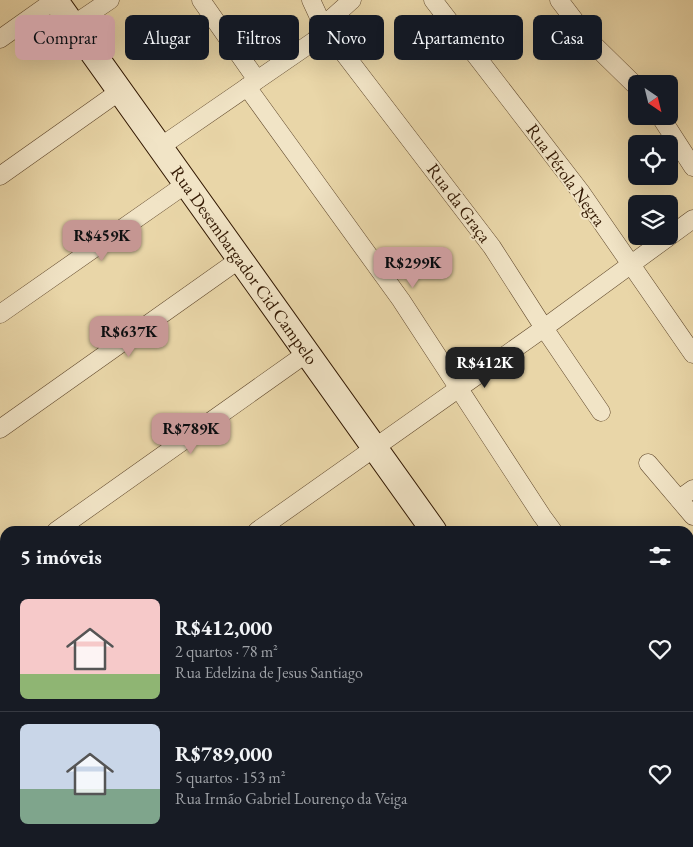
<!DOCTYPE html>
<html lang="pt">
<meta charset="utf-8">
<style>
body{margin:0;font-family:"EB Garamond",serif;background:#20242c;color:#f1f3f6;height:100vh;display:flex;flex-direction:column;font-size:19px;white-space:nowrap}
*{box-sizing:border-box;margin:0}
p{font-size:16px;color:#9ea1a6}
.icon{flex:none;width:28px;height:28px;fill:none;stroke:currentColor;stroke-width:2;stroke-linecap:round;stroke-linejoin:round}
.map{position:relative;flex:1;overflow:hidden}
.sheet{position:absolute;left:0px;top:526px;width:694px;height:321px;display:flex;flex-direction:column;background:#171b24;border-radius:15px 15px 0 0;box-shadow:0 5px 20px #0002}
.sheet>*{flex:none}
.guide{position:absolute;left:15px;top:15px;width:664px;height:45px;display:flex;gap:10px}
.needle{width:32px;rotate:145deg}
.tools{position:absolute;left:628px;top:75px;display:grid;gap:10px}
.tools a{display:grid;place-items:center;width:50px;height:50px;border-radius:8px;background:#171b24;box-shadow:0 5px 20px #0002;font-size:25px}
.price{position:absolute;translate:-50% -42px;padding:0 11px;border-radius:10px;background:#c59692;color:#111;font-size:16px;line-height:32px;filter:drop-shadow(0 1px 2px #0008)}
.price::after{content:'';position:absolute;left:50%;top:30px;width:15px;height:11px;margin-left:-8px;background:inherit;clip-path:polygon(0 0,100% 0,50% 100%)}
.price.selected{background:#222;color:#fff}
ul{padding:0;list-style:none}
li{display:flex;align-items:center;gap:15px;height:125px;padding:0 20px}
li+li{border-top:1px solid #363941}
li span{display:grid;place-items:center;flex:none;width:140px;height:100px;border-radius:8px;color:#555}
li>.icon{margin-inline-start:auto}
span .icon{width:60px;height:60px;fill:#fffc;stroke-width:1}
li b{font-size:21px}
h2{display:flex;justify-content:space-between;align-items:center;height:60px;padding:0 20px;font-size:21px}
.chip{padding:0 18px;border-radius:8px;background:#171b24;box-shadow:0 5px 20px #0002;font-size:18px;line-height:45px}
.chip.selected{background:#c59692;color:#111}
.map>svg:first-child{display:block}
.green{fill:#b1bf8c;stroke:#726c47}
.water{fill:#97b9ac;stroke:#6f7968}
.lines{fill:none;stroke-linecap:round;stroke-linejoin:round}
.street-casing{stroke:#60482c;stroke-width:19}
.secondary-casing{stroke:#321802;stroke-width:27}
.street{stroke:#f1e4c6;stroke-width:18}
.secondary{stroke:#f1e4c6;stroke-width:25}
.labels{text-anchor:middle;stroke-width:4;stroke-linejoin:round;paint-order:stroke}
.street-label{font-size:18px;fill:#321802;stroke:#f1e4c6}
</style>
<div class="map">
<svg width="693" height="847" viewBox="0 0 693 847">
<rect width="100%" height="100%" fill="#e9d6a8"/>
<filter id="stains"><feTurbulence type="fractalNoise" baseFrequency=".004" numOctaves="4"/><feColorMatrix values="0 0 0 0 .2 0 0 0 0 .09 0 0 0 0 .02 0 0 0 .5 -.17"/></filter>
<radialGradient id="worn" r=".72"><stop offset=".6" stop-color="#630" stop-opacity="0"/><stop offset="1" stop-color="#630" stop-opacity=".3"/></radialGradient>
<g class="green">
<path d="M0,652L5,659V730L0,723Z"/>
<path d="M82,843H133L136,847H85Z"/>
</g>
<g class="water">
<path d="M0,587L5,594V659L0,652Z"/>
<path d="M133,843H175L179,847H136Z"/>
</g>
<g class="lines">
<defs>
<g id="street">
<path d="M201,0L257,80"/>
<path d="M311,0L323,26L492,247L544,328L601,412"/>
<path d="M433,0L580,191L693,354"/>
<path d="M559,0L591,42L636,86"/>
<path d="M73,25L110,0"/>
<path d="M0,39L55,0"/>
<path d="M247,87L401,300L542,516L553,531"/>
<path d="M660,116L693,167"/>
<path d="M160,147L314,41L319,36L323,26L352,0"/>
<path d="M0,176L120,91"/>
<path d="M0,314L186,184"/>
<path d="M0,429L240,259"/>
<path d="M648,463L693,516"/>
<path d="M679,499L693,489"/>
<path d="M56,531L307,353"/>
<path d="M257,531L544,328L693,219"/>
<path d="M689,657L693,654"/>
<path d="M689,710L693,716"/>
<path d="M689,737L693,734"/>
<path d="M0,745L5,752"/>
<path d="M0,809L5,805"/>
<path d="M67,842L70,847"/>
<path d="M399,847L406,842"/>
<path d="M604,847L611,842"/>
</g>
<g id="secondary">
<path id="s1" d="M55,0L434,531"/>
<path d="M656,842L659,847"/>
</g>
</defs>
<use href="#street" class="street-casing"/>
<use href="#secondary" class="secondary-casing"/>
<use href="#street" class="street"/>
<use href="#secondary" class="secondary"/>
</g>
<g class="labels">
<g class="street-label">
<text transform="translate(566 175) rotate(54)" y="6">Rua Pérola Negra</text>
<text transform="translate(459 203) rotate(53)" y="6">Rua da Graça</text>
<text dy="6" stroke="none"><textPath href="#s1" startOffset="326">Rua Desembargador Cid Campelo</textPath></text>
</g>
</g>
<rect width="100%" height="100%" filter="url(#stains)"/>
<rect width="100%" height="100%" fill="url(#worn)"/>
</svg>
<div class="tools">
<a><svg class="needle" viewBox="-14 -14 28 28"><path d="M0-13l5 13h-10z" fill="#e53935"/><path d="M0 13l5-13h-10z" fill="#9ea1a6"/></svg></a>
<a><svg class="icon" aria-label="locate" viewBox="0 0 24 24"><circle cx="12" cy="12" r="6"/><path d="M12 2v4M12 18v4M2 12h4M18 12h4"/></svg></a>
<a><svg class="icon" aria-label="layers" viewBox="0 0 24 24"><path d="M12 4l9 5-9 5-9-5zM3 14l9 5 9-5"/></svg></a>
</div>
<b class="price" style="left:102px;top:262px">R$459K</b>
<b class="price" style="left:413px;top:289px">R$299K</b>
<b class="price" style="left:129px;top:358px">R$637K</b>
<b class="price selected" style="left:485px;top:389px">R$412K</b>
<b class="price" style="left:191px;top:455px">R$789K</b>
<div class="guide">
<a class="chip selected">Comprar</a>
<a class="chip">Alugar</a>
<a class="chip">Filtros</a>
<a class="chip">Novo</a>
<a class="chip">Apartamento</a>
<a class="chip">Casa</a>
</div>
<section class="sheet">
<h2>5 imóveis<svg class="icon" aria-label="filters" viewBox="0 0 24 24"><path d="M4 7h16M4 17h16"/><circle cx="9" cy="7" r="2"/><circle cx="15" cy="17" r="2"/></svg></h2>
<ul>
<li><span style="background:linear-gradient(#f6c9c9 75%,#8fb573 0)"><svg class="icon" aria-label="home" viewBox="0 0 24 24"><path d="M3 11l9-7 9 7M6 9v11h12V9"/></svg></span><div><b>R$412,000</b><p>2 quartos · 78 m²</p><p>Rua Edelzina de Jesus Santiago</p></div><svg class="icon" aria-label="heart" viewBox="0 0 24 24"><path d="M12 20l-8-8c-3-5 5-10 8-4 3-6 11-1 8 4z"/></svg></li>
<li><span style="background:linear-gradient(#c9d6e8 65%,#7fa58c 0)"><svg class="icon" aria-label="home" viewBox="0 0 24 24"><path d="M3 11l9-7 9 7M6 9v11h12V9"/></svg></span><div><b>R$789,000</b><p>5 quartos · 153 m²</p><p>Rua Irmão Gabriel Lourenço da Veiga</p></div><svg class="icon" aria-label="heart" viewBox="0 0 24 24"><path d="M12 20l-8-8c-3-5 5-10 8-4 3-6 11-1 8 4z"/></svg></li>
</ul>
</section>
</div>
